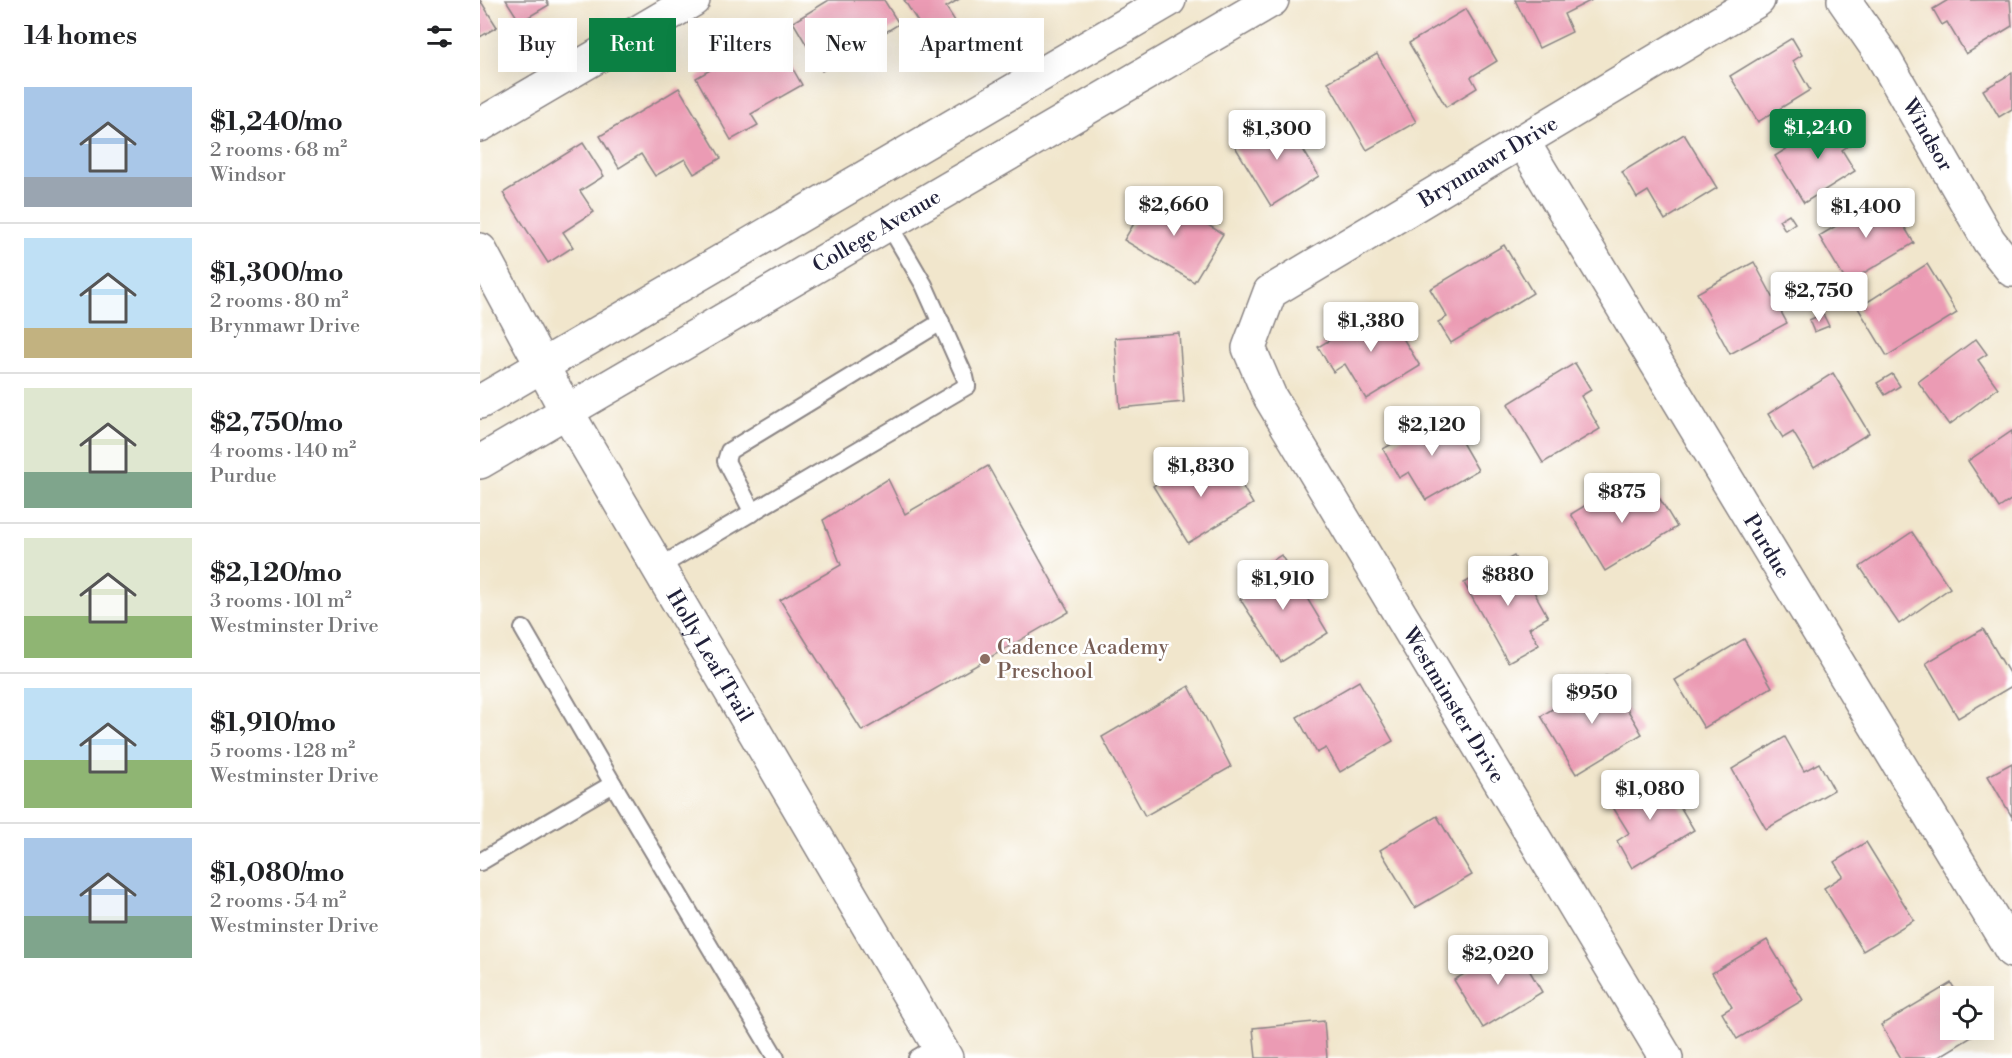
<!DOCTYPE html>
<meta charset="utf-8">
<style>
body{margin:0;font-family:"Libre Bodoni",serif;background:#f6f6f6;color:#202124;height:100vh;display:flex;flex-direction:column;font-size:22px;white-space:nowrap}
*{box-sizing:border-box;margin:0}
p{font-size:20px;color:#757577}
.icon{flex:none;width:33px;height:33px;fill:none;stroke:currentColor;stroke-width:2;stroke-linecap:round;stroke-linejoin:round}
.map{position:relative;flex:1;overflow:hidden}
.panel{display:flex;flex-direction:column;background:#fff;width:480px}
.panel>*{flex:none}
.banner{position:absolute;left:18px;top:18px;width:570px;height:54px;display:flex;gap:12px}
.buttons{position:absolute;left:1460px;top:986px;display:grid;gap:12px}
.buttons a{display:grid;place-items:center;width:54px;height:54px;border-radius:0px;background:#fff;box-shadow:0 6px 24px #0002;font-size:30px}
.price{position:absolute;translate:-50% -51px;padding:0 14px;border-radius:6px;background:#fff;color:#222;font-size:20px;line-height:39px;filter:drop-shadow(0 2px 3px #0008)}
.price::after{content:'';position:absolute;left:50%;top:36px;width:18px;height:14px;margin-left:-9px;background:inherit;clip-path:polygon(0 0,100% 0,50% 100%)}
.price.current{background:#0b8043;color:#fff}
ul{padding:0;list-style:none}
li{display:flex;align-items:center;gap:18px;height:150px;padding:0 24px}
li+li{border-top:2px solid #e0e0e0}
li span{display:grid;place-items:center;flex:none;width:168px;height:120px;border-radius:0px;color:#555}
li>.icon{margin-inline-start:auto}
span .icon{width:72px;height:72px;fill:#fffc;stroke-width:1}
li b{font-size:26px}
h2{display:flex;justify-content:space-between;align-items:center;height:72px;padding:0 24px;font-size:26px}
.pill{padding:0 21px;border-radius:0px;background:#fff;box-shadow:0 6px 24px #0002;font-size:21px;line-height:54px}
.pill.current{background:#0b8043;color:#fff}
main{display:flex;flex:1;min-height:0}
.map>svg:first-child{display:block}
.building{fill:#eb9bb4}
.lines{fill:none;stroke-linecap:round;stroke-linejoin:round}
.service-casing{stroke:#8a8484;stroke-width:20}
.minor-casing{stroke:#8a8484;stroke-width:36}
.secondary-casing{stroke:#8a8484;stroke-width:36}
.service{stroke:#fff;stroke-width:16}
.minor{stroke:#fff;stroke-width:33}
.secondary{stroke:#fff;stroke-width:33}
.education-dot{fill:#8d6e63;stroke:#fff;stroke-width:2}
.labels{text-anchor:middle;stroke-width:5;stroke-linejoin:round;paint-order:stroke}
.street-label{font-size:21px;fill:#22223b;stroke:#fff}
.education-label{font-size:21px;fill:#785e54;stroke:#fff;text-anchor:start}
</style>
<main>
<section class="panel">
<h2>14 homes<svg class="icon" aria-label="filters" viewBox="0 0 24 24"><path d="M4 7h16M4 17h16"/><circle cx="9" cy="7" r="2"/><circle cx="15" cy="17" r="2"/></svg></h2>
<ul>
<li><span style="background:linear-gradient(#a9c7e8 75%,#9aa5b1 0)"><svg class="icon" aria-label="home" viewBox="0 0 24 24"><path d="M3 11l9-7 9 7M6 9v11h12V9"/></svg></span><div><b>$1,240/mo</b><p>2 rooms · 68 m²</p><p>Windsor</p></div></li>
<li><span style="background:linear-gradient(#bfe0f5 75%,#c2b280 0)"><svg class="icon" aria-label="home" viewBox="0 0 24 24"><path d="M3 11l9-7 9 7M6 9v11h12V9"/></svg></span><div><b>$1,300/mo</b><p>2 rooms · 80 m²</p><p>Brynmawr Drive</p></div></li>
<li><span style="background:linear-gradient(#dfe7d0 70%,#7fa58c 0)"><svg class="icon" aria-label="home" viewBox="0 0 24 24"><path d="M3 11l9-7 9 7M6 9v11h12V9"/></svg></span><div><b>$2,750/mo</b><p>4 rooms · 140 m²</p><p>Purdue</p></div></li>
<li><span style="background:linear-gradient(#dfe7d0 65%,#8fb573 0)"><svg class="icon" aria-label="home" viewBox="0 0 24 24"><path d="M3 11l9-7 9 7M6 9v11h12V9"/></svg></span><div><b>$2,120/mo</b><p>3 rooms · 101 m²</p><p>Westminster Drive</p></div></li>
<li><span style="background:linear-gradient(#bfe0f5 60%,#8fb573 0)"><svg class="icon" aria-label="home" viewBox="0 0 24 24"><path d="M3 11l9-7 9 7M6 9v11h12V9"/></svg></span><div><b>$1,910/mo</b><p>5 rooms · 128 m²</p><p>Westminster Drive</p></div></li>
<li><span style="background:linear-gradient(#a9c7e8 65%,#7fa58c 0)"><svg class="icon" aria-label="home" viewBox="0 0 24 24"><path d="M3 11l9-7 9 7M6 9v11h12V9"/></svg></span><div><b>$1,080/mo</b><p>2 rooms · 54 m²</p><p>Westminster Drive</p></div></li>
</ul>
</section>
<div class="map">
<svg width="1532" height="1058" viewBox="0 0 1532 1058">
<rect width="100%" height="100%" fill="#fff"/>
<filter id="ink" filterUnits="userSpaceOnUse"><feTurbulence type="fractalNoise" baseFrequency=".0167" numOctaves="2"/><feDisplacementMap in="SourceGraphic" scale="12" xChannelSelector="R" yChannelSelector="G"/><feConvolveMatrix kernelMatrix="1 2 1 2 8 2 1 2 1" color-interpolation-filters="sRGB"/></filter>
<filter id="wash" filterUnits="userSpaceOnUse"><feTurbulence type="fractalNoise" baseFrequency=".008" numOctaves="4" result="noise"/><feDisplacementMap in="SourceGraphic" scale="24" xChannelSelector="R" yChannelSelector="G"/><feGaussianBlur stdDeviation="1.35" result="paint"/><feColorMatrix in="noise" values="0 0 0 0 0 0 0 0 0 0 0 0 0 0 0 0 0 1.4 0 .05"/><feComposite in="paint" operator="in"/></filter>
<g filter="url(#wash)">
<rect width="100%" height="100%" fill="#f1e6cc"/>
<g id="blocks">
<g class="building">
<path d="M0,0L17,27L0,37Z"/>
<path d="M26,0H66L69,5L40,22Z"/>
<path d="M349,0H404L419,24L342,71L313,22Z"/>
<path d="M424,0H478L466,7L475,21L448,38Z"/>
<path d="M1035,0H1112L1084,14L1092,32L1059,48Z"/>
<path d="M1468,0H1530L1532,26L1486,54L1467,22L1462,25L1453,9Z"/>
<path d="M986,9L1017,61L991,77L997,88L966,107L929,43Z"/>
<path d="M293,34L322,85L271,114L278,125L251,140L216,78Z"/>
<path d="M1312,38L1322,55L1313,61L1330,90L1278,122L1250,76Z"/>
<path d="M897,54L936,122L887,150L848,82Z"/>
<path d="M1532,73V109L1519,117L1503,90Z"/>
<path d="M199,88L241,158L214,174L205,159L175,176L161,154L139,168L120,136Z"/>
<path d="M803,116L839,176L791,206L754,145Z"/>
<path d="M1359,116L1374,142L1362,150L1375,171L1324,203L1295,156Z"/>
<path d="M1204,134L1237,188L1185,220L1168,191L1157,198L1142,172Z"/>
<path d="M103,143L124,176L100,191L114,212L83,232L93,247L68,263L23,193Z"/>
<path d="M673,192L743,234L714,282L644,240Z"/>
<path d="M1406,196L1434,243L1367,283L1339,236Z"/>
<path d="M1309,214L1315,223L1305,230L1299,220Z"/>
<path d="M1024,245L1053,293L971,343L958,322L967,317L950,289Z"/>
<path d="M1274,262L1307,323L1250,354L1217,293Z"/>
<path d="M1447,264L1477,313L1407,356L1378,308Z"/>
<path d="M904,307L940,366L886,399L865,364L853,372L838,347Z"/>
<path d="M1343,314L1349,326L1334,332L1329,320Z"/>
<path d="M699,333L704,402L640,408L635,338Z"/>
<path d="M1496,339L1507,354L1498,360L1518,388L1469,425L1438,382Z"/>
<path d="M1095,363L1111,390L1101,396L1120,429L1063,463L1028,404Z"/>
<path d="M1353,373L1389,433L1334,467L1313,432L1303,438L1288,414Z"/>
<path d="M1412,374L1420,386L1405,395L1397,383Z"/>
<path d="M965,413L998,470L946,500L929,472L919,478L903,449Z"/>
<path d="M1532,431V499L1519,508L1488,461Z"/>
<path d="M726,454L743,482L756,475L773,504L708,543L673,486Z"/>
<path d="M508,466L589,612L382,731L300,600L361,565L343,520L408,479L425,514Z"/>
<path d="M1151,478L1167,506L1180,499L1197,527L1125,571L1091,514Z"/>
<path d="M1432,532L1470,588L1419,624L1380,567Z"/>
<path d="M801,555L848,633L801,662L760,599L781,587L773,573Z"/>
<path d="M1034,556L1068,617L1049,628L1059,645L1028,662L984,583Z"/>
<path d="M1503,629L1532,678V686L1478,718L1446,663Z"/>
<path d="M1264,639L1292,687L1224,728L1195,680Z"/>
<path d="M1127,675L1162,734L1096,774L1061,716Z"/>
<path d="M879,681L913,741L860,772L846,748L837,753L817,717Z"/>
<path d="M709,686L751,767L665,816L622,737Z"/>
<path d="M1305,737L1324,771L1339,763L1354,790L1286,829L1252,769Z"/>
<path d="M1532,763V817L1508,776Z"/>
<path d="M1181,774L1214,830L1152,868L1137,841L1149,833L1131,804Z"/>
<path d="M957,816L992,875L935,908L900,850Z"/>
<path d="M1386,842L1434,920L1383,951L1344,888L1363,876L1354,862Z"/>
<path d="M1287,940L1323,1000L1257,1039L1242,1013L1252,1007L1232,973Z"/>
<path d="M1034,944L1062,992L1003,1028L974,980Z"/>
<path d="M1471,983L1479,996H1470V1029H1499L1500,1032L1457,1058H1421L1401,1025Z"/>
<path d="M844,1021L847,1058H776L773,1028Z"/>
</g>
</g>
</g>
<g filter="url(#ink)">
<use href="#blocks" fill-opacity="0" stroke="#8a8484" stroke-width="1.5"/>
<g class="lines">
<defs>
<g id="service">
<path d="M273,513L246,461L249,451L461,322"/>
<path d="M179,567L487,386L485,377L444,285L409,225"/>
<path d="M43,629L133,784"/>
<path d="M0,862L133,784L296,1058"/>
<path d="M437,1058L459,1045"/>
</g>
<g id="minor">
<path id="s1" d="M1364,0L1402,55L1509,241L1532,270"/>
<path d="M0,125L213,0"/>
<path id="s2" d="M1043,142L1532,951"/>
<path id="s3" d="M0,250L87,412L466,1058"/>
<path id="s4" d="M1186,1058L790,397L769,348L790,292L1278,0"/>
</g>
<g id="secondary">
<path d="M0,402L689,0"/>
<path id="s5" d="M0,462L792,0"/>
</g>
</defs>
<use href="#service" class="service-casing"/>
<use href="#minor" class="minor-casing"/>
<use href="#secondary" class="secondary-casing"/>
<use href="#service" class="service"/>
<use href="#minor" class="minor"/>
<use href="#secondary" class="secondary"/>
</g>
</g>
<circle class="education-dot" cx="505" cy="659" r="6"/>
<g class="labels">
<g class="street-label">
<text dy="7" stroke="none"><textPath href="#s1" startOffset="159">Windsor</textPath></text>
<text dy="7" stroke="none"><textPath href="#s4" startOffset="1138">Brynmawr Drive</textPath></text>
<text dy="7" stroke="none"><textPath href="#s5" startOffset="459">College Avenue</textPath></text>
<text dy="7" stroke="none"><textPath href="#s2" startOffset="472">Purdue</textPath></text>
<text dy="7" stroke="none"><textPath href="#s3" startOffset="466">Holly Leaf Trail</textPath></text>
<text transform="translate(974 705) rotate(59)" y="7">Westminster Drive</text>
</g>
<g class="education-label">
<text x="517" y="654">Cadence Academy<tspan x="517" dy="24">Preschool</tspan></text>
</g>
</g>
</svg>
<div class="buttons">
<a><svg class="icon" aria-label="locate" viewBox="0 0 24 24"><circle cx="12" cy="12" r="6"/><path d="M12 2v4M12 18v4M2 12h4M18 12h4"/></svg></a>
</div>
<b class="price current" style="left:1338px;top:160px">$1,240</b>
<b class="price" style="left:797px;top:161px">$1,300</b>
<b class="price" style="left:694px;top:237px">$2,660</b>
<b class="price" style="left:1386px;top:239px">$1,400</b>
<b class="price" style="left:1339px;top:323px">$2,750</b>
<b class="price" style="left:891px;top:353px">$1,380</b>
<b class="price" style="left:952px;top:457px">$2,120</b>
<b class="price" style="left:721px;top:498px">$1,830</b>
<b class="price" style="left:1142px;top:524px">$875</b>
<b class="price" style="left:1028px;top:607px">$880</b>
<b class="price" style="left:803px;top:611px">$1,910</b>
<b class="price" style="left:1112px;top:725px">$950</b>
<b class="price" style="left:1170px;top:821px">$1,080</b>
<b class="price" style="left:1018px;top:986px">$2,020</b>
<div class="banner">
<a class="pill">Buy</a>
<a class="pill current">Rent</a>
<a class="pill">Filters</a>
<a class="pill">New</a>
<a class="pill">Apartment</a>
</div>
</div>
</main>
